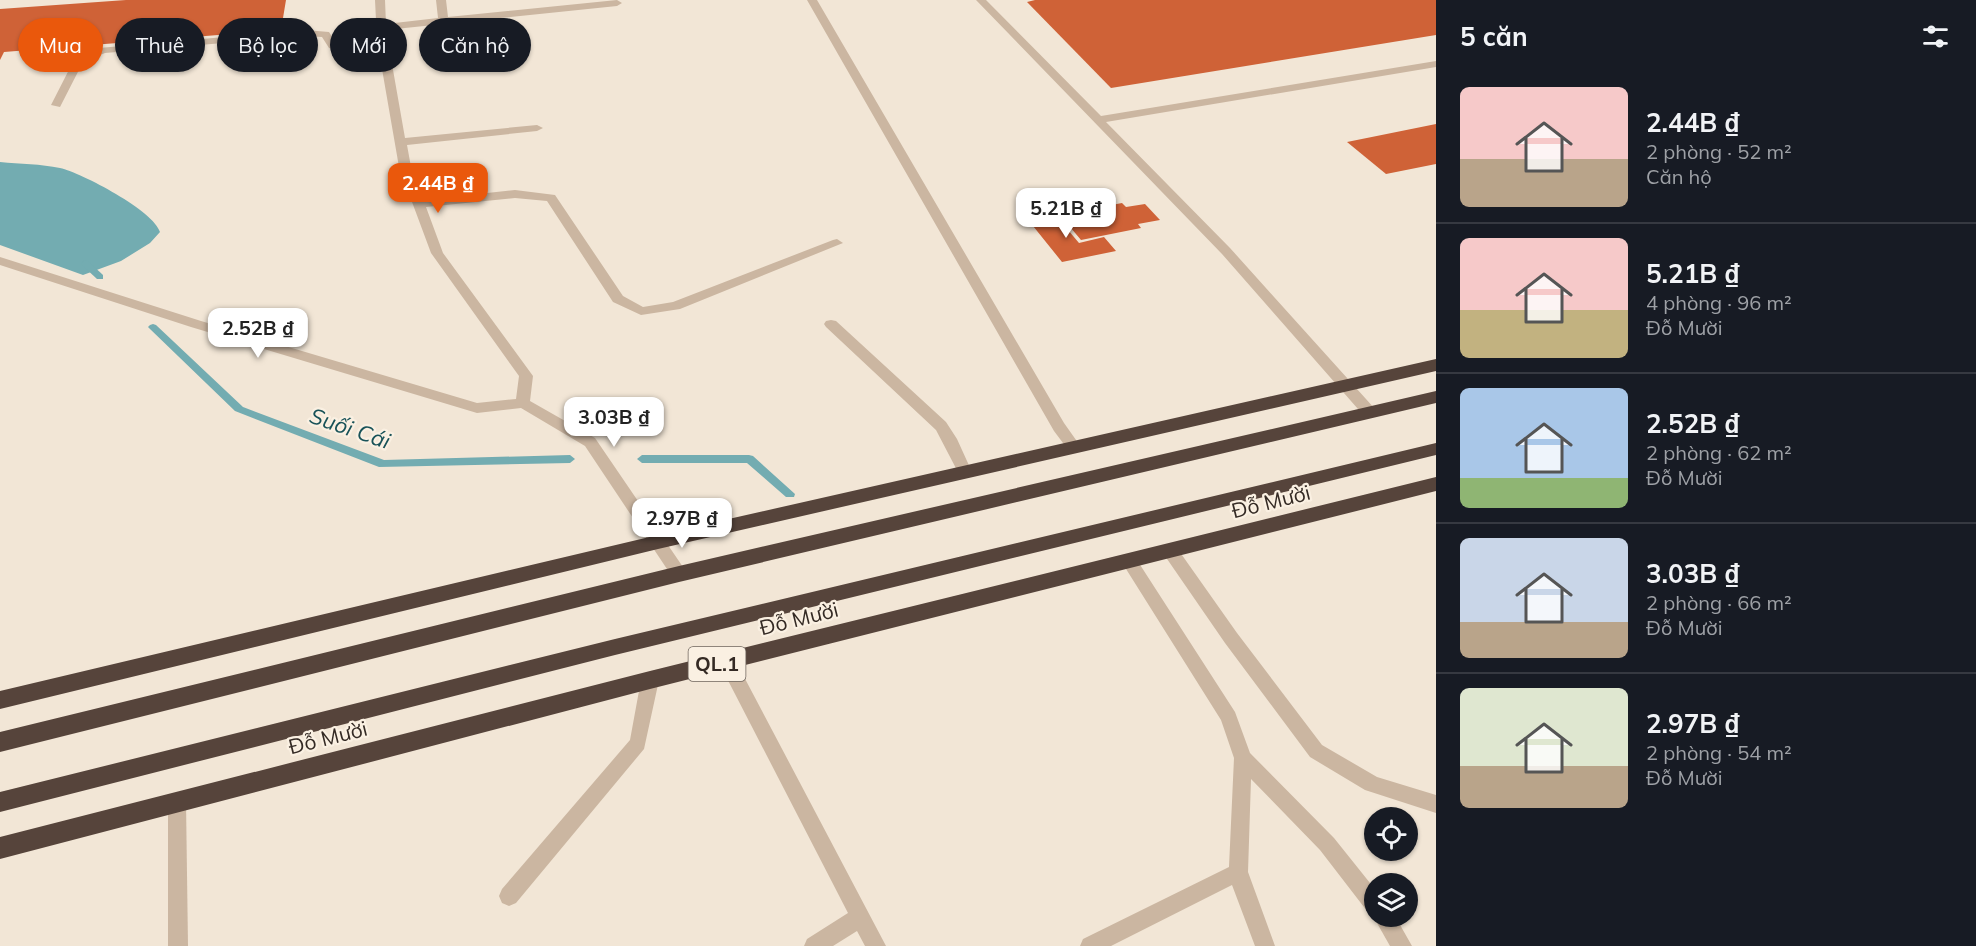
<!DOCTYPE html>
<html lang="vi">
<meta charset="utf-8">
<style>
body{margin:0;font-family:Mulish,sans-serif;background:#20242c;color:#f1f3f6;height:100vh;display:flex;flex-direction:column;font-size:22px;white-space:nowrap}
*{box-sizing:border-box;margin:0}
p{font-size:20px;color:#9ea1a6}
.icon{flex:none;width:33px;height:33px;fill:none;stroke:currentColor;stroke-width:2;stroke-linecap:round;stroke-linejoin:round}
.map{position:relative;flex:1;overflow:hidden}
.details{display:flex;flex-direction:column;background:#171b24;width:540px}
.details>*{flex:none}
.guide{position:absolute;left:18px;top:18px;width:570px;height:54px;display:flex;gap:12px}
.tools{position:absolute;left:1364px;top:807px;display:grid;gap:12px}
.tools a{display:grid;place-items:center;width:54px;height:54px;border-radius:50%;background:#171b24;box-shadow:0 2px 4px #0004;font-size:30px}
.price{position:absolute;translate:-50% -51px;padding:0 14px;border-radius:12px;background:#fff;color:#222;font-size:20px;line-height:39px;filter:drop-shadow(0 2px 3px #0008)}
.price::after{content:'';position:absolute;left:50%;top:36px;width:18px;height:14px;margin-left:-9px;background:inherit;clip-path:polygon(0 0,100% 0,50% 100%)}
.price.selected{background:#ea580c;color:#fff}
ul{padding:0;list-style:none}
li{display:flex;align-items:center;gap:18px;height:150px;padding:0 24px}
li+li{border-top:2px solid #363941}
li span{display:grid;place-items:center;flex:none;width:168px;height:120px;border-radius:9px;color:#555}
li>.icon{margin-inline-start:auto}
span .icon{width:72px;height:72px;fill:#fffc;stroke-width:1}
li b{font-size:26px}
h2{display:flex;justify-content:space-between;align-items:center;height:72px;padding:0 24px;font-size:26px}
.pill{padding:0 21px;border-radius:27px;background:#171b24;box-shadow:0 2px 4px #0004;font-size:21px;line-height:54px}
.pill.selected{background:#ea580c;color:#fff}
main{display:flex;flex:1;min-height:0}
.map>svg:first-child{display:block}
.water{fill:#73acb1}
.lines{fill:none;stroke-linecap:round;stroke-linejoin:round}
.stream{fill:#73acb1;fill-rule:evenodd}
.building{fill:#cf6237}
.minor{fill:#cbb6a1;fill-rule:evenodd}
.highway{fill:#56443b;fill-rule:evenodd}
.labels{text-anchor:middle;stroke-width:4.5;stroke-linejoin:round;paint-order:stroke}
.shield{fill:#faf0e2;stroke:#6f655d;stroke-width:1.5}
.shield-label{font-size:20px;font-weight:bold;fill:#342a24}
.street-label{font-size:21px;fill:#342a24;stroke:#faf0e2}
.water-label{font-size:22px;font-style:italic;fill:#185258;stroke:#faf0e2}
</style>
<main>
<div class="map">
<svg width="1436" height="946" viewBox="0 0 1436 946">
<rect width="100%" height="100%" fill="#f2e6d6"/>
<path class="water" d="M0,162C20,164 41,164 60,168C82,173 154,211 160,232L150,243L121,261L83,275L0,245Z"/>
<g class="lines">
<g class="stream">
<path d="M85,260L88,261L103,275V279H97L82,265L81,263Z"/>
<path d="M153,324L156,325L243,407L384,460L570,455L575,459L570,463L379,467L235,411L150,329L148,327L150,325Z"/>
<path d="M642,455H749L753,456L795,494L794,497H786L747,463H642L637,459Z"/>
</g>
</g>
<g class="building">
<path d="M126,0H286L281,30L4,52L0,60V9Z"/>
<path d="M1035,0H1436V35L1111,88L1027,2Z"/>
<path d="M1436,124V164L1386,174L1347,142Z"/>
<path d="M1122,203L1126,207L1145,204L1160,220L1138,224L1141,228L1081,240L1060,215Z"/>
<path d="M1052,211L1079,243L1104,237L1116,251L1062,262L1025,216Z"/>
</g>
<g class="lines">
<g class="minor">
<path d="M375,0H385L386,24L438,18L436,0H446L448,17L617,0L622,3L617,6L386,30L405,138L537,125L543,128L537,131L407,145L411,167L423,200L515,190L555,195L623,296L643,307L673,302L833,240L837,239L843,243L680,309L641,315L613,302L547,201L515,198L426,207L443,253L533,376L530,401L595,438L685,570L687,574L685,578H673L585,446L521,408L477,413L191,327L0,265V257L201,321L477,403L516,399L519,376L431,253L399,167L378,46L333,49L329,48L322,37L305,36L105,53L83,62L60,107L51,105L75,58L99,48L305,30L329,32L336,43L377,40Z"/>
<path d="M807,0H817L1064,423L1081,447L1079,451H1069L1054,431Z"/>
<path d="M976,0H986L1101,116L1436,61V67L1106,122L1230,248L1375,409L1377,413L1375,417H1365L1222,254Z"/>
<path d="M831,320L836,321L946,422L957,439L972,472L970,476H960L936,430L826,327L824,324L826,321Z"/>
<path d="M1171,546L1177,548L1237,633L1322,745L1377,777L1436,795V813L1365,790L1310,757L1225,643L1165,556L1163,552L1165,548Z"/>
<path d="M1129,555L1135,557L1235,712L1250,753L1334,838L1374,888V914L1367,911L1320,850L1251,779L1248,872L1275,946H1255L1232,885L1111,946H1080L1083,939L1229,867L1234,758L1221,720L1121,561L1123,557Z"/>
<path d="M727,654L733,656L886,946H865L857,931L833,946H804L807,939L848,913L718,661L721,656Z"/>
<path d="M650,673L656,675L659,680L644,749L516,903L509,906L502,903L499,896L502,889L630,740L641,680L644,675Z"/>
<path d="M177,793L184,796L186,802L188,946H168V802L170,796Z"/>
<path d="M1374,914V916H1395L1412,946H1390L1373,916Z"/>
</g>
<g class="highway">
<path d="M1436,359V371L658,549L0,709V691L658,535Z"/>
<path d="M1436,391V403L679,582L0,752V732L679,566Z"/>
<path d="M1436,443V455L615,655L0,812V792L615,639Z"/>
<path d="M1436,477V491L650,689L0,859V837L650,671Z"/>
</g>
</g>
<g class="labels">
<rect class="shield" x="688.5" y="647" width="57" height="34" rx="4.5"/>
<g class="shield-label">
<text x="717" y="671">QL.1</text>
</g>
<g class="street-label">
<text transform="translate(1271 502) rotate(-14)" y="7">Đỗ Mười</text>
<text transform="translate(799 619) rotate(-14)" y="7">Đỗ Mười</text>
<text transform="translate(328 738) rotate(-14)" y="7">Đỗ Mười</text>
</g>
<g class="water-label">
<text transform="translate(350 428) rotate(19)" y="8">Suối Cái</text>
</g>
</g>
</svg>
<div class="tools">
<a><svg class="icon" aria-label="locate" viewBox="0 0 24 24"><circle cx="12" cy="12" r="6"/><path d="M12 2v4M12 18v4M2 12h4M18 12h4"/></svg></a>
<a><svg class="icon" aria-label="layers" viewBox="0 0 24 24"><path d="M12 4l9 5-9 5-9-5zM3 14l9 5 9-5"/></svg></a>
</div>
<b class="price selected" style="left:438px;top:214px">2.44B ₫</b>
<b class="price" style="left:1066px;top:239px">5.21B ₫</b>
<b class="price" style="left:258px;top:359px">2.52B ₫</b>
<b class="price" style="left:614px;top:448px">3.03B ₫</b>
<b class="price" style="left:682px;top:549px">2.97B ₫</b>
<div class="guide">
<a class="pill selected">Mua</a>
<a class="pill">Thuê</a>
<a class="pill">Bộ lọc</a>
<a class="pill">Mới</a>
<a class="pill">Căn hộ</a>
</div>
</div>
<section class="details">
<h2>5 căn<svg class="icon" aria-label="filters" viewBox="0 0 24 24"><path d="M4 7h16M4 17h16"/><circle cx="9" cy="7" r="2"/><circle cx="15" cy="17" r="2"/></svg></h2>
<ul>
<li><span style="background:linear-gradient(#f6c9c9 60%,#b9a48a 0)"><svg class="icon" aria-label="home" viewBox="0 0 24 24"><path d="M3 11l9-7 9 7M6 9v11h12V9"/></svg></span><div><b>2.44B ₫</b><p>2 phòng · 52 m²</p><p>Căn hộ</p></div></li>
<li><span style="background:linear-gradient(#f6c9c9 60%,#c2b280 0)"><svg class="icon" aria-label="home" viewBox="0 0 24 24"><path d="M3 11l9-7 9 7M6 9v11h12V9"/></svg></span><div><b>5.21B ₫</b><p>4 phòng · 96 m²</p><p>Đỗ Mười</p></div></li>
<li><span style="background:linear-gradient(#a9c7e8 75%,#8fb573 0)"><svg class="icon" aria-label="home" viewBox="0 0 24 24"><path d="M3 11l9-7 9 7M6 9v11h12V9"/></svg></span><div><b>2.52B ₫</b><p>2 phòng · 62 m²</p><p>Đỗ Mười</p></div></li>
<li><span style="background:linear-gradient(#c9d6e8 70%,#b9a48a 0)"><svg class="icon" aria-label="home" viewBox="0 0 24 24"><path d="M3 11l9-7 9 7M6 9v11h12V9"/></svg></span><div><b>3.03B ₫</b><p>2 phòng · 66 m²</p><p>Đỗ Mười</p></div></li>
<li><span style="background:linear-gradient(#dfe7d0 65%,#b9a48a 0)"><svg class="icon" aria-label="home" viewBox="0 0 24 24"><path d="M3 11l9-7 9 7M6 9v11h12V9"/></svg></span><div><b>2.97B ₫</b><p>2 phòng · 54 m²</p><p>Đỗ Mười</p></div></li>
</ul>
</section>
</main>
